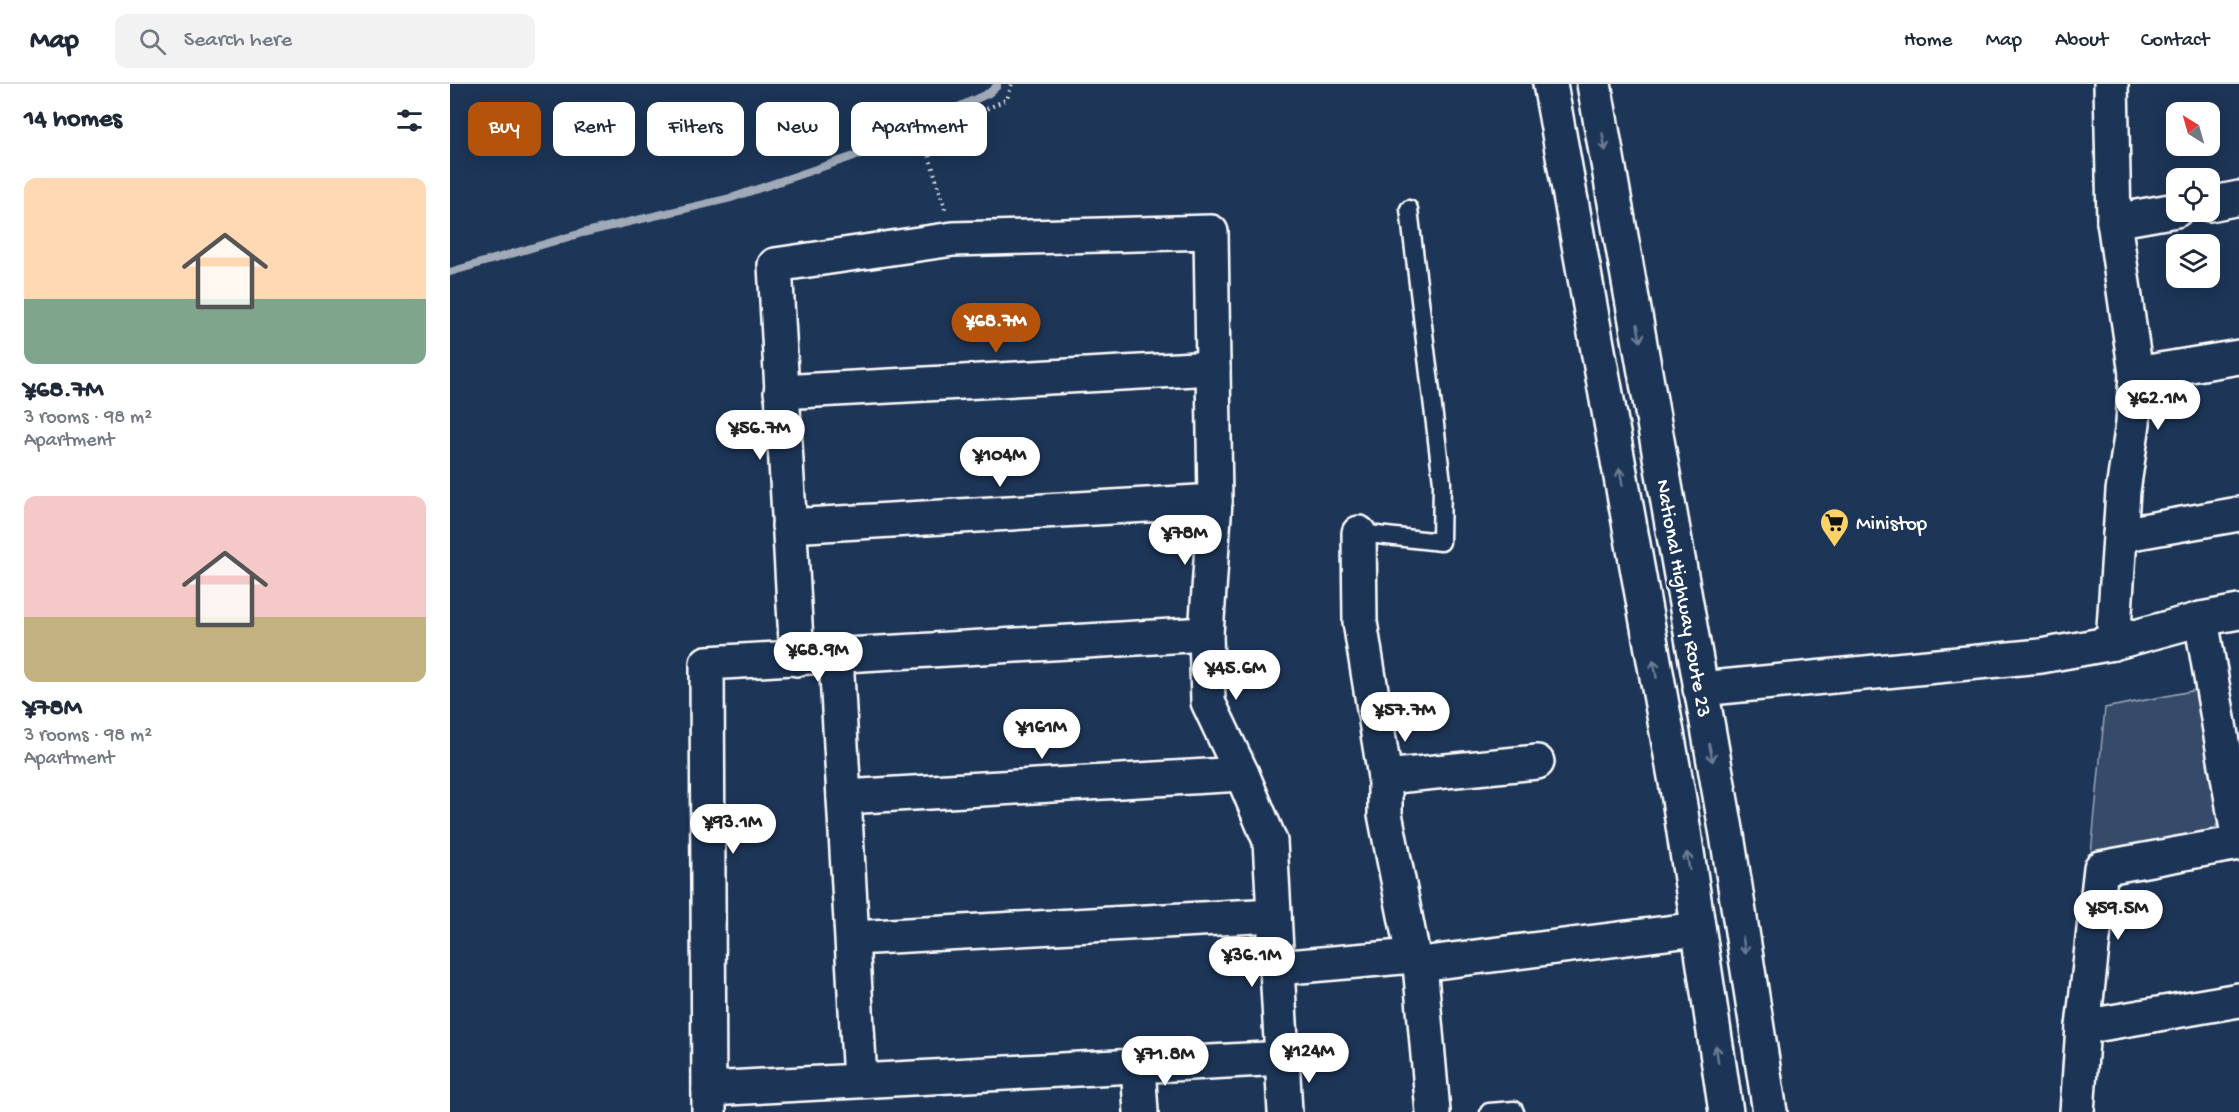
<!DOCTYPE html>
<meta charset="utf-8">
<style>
body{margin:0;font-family:"Gochi Hand",sans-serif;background:#f2f2f3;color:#1f2937;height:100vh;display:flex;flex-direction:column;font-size:22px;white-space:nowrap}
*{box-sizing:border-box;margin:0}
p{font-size:20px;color:#747a83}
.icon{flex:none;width:33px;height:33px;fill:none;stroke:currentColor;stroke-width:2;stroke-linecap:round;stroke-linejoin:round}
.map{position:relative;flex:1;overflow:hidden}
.sheet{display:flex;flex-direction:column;background:#fff;width:450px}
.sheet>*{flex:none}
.banner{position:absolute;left:18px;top:18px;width:570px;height:54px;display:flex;gap:12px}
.needle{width:39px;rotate:323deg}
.fabs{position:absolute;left:1716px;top:18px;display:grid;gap:12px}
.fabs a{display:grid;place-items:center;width:54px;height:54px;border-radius:12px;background:#fff;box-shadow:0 3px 15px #0003;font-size:30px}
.price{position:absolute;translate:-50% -51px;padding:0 14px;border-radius:21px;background:#fff;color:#222;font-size:20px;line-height:39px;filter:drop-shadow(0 2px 3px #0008)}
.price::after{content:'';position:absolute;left:50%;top:36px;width:18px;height:14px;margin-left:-9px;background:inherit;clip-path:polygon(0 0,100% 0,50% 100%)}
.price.active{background:#b45309;color:#fff}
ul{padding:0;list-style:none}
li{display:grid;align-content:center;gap:12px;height:318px;padding:0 24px}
li span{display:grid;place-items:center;height:186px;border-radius:12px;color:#555}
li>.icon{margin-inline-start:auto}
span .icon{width:108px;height:108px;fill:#fffc;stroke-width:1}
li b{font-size:26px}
h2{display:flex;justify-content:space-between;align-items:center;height:72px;padding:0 24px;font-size:26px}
.pill{padding:0 21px;border-radius:12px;background:#fff;box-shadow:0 3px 15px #0003;font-size:21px;line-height:54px}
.pill.active{background:#b45309;color:#fff}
header{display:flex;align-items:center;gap:36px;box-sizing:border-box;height:84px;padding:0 30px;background:#fff;border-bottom:2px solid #e0e1e3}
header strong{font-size:28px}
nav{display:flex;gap:33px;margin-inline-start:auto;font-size:21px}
.search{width:420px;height:54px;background:#f2f2f3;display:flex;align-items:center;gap:15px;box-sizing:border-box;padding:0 21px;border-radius:12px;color:#747a83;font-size:22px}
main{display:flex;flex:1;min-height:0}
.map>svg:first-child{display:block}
.green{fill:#364b69;stroke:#9aa5b4;stroke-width:1.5}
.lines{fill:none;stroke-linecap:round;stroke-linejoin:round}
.stream{stroke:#a0aab8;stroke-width:8}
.service-casing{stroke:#fff;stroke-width:21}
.minor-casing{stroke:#fff;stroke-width:38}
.trunk-casing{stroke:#fff;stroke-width:38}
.path{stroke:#fff;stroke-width:4;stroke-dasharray:1.5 4.5;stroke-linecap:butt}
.service{stroke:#1d3557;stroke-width:16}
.minor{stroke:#1d3557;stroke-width:33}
.trunk{stroke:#1d3557;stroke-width:33}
.oneway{stroke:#6c7c92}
.labels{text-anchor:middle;stroke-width:5;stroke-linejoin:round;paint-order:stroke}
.poi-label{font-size:21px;fill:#fff;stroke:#1d3557;text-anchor:start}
.street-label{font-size:21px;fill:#fff;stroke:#1d3557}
</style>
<header>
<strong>Map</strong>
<div class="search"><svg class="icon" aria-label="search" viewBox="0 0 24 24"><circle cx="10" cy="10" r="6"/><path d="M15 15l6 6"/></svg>Search here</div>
<nav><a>Home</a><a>Map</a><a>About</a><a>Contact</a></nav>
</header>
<main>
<section class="sheet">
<h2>14 homes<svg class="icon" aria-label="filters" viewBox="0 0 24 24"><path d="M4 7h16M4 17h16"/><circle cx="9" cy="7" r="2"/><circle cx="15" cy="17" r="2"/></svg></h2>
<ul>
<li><span style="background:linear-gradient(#ffd9b3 65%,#7fa58c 0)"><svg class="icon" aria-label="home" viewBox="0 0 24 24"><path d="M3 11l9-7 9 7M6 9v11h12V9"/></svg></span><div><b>¥68.7M</b><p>3 rooms · 98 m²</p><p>Apartment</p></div></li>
<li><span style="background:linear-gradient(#f6c9c9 65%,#c2b280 0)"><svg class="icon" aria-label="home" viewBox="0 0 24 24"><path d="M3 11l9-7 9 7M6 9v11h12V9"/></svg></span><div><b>¥78M</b><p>3 rooms · 98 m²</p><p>Apartment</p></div></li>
</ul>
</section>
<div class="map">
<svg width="1789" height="1028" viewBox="0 0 1789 1028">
<rect width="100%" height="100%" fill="#1d3557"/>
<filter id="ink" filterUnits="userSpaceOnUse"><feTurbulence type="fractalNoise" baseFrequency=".0167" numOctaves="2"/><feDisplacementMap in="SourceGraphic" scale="12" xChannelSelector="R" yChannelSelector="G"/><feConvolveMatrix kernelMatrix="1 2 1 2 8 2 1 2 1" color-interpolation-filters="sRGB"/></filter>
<g filter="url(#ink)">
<path class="green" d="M1747,606L1770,735L1760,753L1641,770L1655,624Z"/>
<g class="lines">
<path class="stream" d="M0,188L132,149L281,114L419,67L439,55L539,9L547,2V0"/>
<defs>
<g id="service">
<path d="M909,449L991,458L992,398L959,125"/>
<path d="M1039,1028L1064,1026L1065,1028"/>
</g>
<g id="minor">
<path d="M1661,0L1664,137L1686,290L1683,339L1673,407L1663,559"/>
<path d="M1760,120L1789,114"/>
<path d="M1664,137L1726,126"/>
<path d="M1686,290L1789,273"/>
<path d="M331,308L763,284"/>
<path d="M339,442L765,417"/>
<path d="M909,449L910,538L935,693V730L963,872"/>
<path d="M1670,451L1789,430"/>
<path d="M1751,535L1789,757"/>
<path d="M386,573L410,996"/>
<path d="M347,575L325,181L503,155L761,148L765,417L756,550L758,618L792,690L820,757L835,1028"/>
<path d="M1250,605L1591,572L1663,559L1751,535L1789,528"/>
<path d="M935,693L1087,678"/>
<path d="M394,713L792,690"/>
<path d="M403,854L824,831"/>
<path d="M970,880L983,1028"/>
<path d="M827,884L963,872L970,880L1248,845"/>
<path d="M1633,943L1789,916"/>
<path d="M688,982L691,1028"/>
<path d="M259,1005L832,974"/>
<path d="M259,1028L257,579L756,550"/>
<path d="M1627,1028L1633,943L1651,784L1789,759"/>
</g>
<g id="trunk">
<path d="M1100,0L1229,715L1276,1028"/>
<path d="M1144,0L1277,751L1320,1028"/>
</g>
</defs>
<use href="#service" class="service-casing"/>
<use href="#minor" class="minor-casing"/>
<use href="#trunk" class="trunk-casing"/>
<path class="path" d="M495,125L478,68L481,52L557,15L562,0"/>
<use href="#service" class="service"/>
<use href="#minor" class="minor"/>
<use href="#trunk" class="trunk"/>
</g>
<defs><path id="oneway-shaft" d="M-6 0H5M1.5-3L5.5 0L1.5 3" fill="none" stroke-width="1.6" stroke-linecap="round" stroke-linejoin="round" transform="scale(1.5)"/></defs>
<g class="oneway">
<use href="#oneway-shaft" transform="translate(1154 58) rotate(80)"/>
<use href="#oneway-shaft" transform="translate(1189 249) rotate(80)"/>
<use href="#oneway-shaft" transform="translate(1171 393) rotate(-100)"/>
<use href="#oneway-shaft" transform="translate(1205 585) rotate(-100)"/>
<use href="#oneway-shaft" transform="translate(1261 669) rotate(79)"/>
<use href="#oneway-shaft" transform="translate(1238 777) rotate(-99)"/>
<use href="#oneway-shaft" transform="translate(1294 861) rotate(81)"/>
<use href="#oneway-shaft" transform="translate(1267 970) rotate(-98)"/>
</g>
</g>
<defs>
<symbol id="supermarket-pin" viewBox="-11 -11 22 30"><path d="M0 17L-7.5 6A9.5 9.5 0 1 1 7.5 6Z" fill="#ffd166" stroke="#1d3557"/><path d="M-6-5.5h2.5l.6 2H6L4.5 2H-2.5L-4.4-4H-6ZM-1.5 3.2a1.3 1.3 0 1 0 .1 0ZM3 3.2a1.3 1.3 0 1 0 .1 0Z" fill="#111"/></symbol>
</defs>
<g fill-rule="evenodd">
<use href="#supermarket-pin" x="1368" y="422" width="33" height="45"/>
</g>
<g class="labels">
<g class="poi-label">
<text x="1406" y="445">Ministop</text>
</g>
<g class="street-label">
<text transform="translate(1235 514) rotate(80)" y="7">National Highway Route 23</text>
</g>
</g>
</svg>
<div class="fabs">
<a><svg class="needle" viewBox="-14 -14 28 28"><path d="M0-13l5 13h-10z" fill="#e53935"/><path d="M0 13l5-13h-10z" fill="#747a83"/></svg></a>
<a><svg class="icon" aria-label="locate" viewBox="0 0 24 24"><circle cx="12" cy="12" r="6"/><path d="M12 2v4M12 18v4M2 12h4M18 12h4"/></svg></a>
<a><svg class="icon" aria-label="layers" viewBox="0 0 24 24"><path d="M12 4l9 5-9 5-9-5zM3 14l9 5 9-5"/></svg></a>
</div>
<b class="price active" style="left:546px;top:270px">¥68.7M</b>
<b class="price" style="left:1708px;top:347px">¥62.1M</b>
<b class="price" style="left:310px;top:377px">¥56.7M</b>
<b class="price" style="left:550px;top:404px">¥104M</b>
<b class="price" style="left:735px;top:482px">¥78M</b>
<b class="price" style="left:368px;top:599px">¥68.9M</b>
<b class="price" style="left:786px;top:617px">¥45.6M</b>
<b class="price" style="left:955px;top:659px">¥57.7M</b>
<b class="price" style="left:592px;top:676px">¥161M</b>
<b class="price" style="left:283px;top:771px">¥93.1M</b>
<b class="price" style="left:1668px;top:857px">¥59.5M</b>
<b class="price" style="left:802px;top:904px">¥36.1M</b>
<b class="price" style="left:859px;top:1000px">¥124M</b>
<b class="price" style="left:715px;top:1003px">¥71.8M</b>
<div class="banner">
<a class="pill active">Buy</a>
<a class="pill">Rent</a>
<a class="pill">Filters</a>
<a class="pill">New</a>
<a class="pill">Apartment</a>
</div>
</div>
</main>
